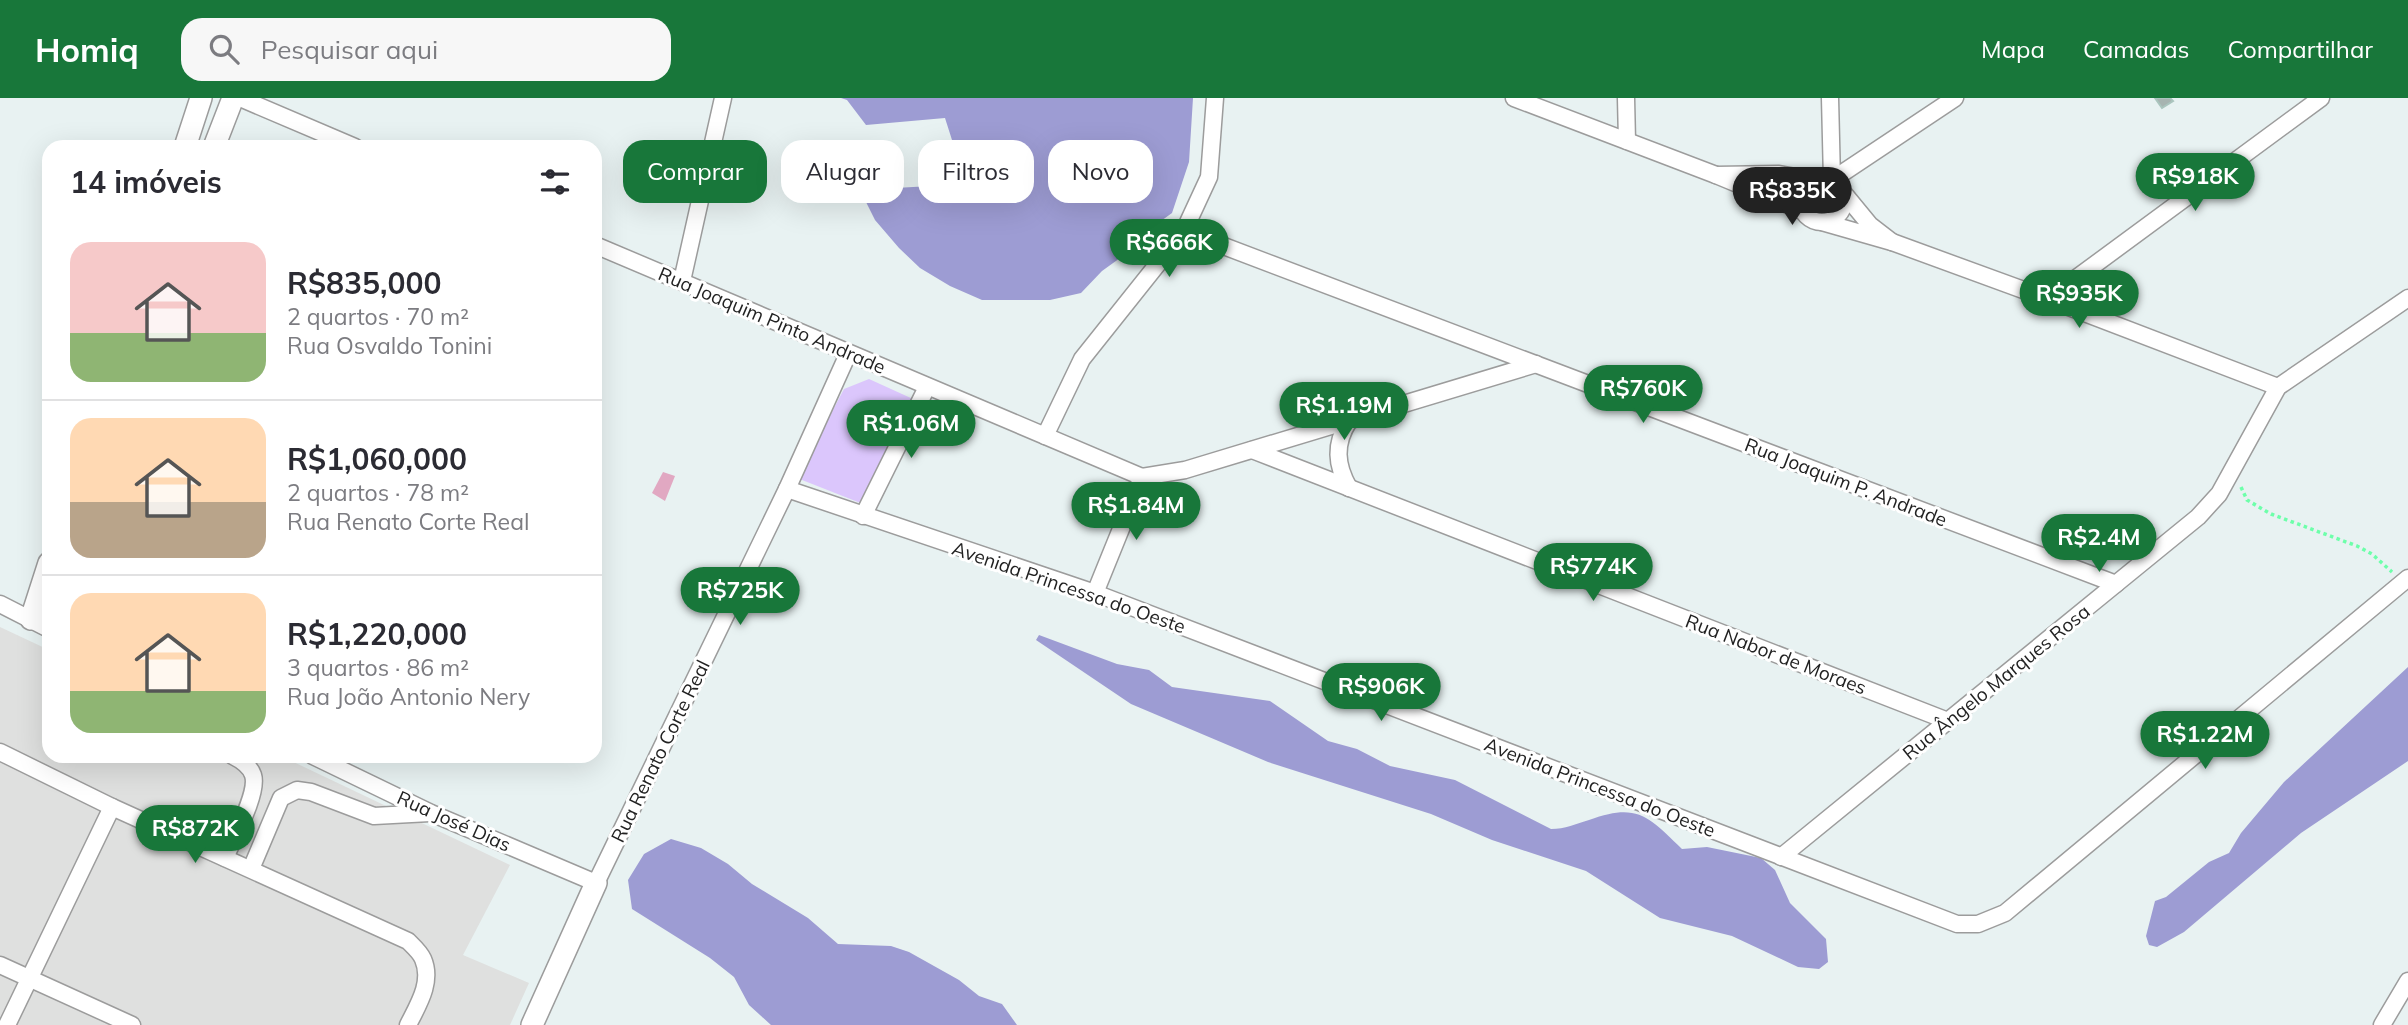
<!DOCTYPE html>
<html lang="pt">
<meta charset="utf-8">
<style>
body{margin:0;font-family:Mulish,sans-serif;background:#f7f7f7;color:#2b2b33;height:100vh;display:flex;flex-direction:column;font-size:26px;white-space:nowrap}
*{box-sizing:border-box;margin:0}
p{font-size:23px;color:#7c7c81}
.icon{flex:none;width:38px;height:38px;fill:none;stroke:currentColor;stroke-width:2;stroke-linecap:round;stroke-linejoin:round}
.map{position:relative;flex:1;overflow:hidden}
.details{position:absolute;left:42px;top:42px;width:560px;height:623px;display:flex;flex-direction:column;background:#fff;border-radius:21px;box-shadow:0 7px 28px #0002}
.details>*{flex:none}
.banner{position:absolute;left:623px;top:42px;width:665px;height:63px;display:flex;gap:14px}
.price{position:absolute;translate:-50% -60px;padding:0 16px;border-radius:24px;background:#18773a;color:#fff;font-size:23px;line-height:46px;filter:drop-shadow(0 2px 4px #0008)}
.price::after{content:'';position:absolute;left:50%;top:42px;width:21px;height:16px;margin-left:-10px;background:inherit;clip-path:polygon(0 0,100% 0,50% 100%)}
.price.on{background:#222;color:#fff}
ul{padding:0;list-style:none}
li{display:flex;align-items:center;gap:21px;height:175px;padding:0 28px}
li+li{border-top:2px solid #e1e1e2}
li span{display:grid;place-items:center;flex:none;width:196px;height:140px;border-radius:21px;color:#555}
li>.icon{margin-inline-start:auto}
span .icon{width:84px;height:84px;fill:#fffc;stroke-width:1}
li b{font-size:30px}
h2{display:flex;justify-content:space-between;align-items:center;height:84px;padding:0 28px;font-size:30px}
.tag{padding:0 24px;border-radius:21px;background:#fff;box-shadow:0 7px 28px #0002;font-size:24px;line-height:63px}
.tag.on{background:#18773a;color:#fff}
header{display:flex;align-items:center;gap:42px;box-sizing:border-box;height:98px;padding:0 35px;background:#18773a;color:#fff}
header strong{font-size:33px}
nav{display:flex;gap:38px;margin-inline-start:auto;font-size:24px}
.search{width:490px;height:63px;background:#f7f7f7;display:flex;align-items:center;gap:18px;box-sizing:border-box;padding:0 24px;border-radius:21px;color:#7c7c81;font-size:26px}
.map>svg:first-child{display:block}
.residential{fill:#dfe0df}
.forest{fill:#9d9cd3}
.park{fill:#dbc6fc}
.water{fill:#e1a8c2}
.building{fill:#a7b4b1;stroke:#aac5be;stroke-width:2}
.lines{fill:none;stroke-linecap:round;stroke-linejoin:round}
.minor-casing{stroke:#9c9c9c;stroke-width:19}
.tertiary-casing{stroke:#9c9c9c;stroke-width:24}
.path{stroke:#6dffaa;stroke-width:3.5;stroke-dasharray:3.5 3.5;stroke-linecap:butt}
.minor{stroke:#fff;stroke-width:16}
.tertiary{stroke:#fff;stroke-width:21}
.labels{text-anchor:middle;stroke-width:6;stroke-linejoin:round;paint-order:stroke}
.street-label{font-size:19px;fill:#222;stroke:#fff}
</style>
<header>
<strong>Homiq</strong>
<div class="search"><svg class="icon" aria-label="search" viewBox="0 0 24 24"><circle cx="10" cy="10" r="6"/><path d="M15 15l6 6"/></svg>Pesquisar aqui</div>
<nav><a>Mapa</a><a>Camadas</a><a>Compartilhar</a></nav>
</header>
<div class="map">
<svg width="2408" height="927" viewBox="0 0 2408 927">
<rect width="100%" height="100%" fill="#e8f2f2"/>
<path class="residential" d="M0,529L49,552V658H281L510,767L463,857L529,885L510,927H0Z"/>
<g class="forest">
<path d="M841,0H1193L1189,64L1172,115L1147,133L1127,155L1102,173L1081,195L1050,202H982L950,188L920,170L899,150L875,122L860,92L966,86L945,20L866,27L847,2Z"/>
<path d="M1039,537L1117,566L1149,572L1172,589L1270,603L1328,643L1357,651L1390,668L1455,682L1551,731C1565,731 1576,726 1589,722C1638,704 1649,719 1682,751L1707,749L1761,760L1775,772L1790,805L1826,841L1828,864L1819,871L1798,869L1732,838L1660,820L1586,773L1492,742L1431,716L1268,664L1131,606L1036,542Z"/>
<path d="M2408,569V663L2301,735L2184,834L2157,849L2149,847L2146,838L2155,803L2166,799L2209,764L2229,755L2241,735L2284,684Z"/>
<path d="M671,741L701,750L728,766L752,786L808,820L838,846L891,848L909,854L959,882L979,898L1002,906L1017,927H771L749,907L734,879L710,860L632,811L628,782L644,756Z"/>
</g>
<path class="park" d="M869,281L913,301L863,406L797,380L844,291Z"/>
<path class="water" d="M663,374L675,378L665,403L652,395Z"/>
<path class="building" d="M2155,0H2170L2173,3L2162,10Z"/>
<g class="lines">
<defs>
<g id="minor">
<path d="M240,0L355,49"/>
<path d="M1514,0L1716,77"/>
<path d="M1626,0L1627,43"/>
<path d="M1830,0L1832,82"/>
<circle cx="1822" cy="102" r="22"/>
<path d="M1832,82L1955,0"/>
<path d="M1803,113L1716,77L1779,76L1812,82"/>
<path d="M1822,124L1892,144L1870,127L1842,93"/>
<path d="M1184,133L2116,486"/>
<path d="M1892,144L2048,201L2278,289"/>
<path d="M595,147L1142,379"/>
<path d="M682,183L723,0"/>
<path d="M2048,201L2321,0"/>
<path d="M1045,338L1082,261L1184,133L1209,79L1215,0"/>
<path d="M1252,352L1948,623"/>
<path d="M1142,379L1185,372L1536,266"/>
<path d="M1349,390C1336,367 1334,346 1349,323"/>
<path d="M787,391L1095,495L1957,826H1978L2005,815L2408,480"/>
<path d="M863,418L927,289"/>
<path d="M1095,495L1142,379"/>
<path d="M0,506L49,531"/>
<path d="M0,654L112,709L408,843C413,848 420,854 423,861C433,884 418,907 408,927"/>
<path d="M313,658L431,715L596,785L787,391L848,256"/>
<path d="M1781,759L2198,419L2219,396L2278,289L2408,200"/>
<path d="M225,760C233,741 259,695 253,677C250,668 241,662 233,658"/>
<path d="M251,771L281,700L297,692L311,694L374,718L430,715"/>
<path d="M0,867L132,927"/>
<path d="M7,927L112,709"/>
<path d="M2382,927L2408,883"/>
</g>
<g id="tertiary">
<path d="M185,49L201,0"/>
<path d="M214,49L233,0"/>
<path d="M31,521L49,465"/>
<path d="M532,927L596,785"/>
</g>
</defs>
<use href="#minor" class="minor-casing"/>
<use href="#tertiary" class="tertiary-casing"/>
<path class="path" d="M2241,389L2247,402L2271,416L2357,448L2372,456L2392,474"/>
<use href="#minor" class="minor"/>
<use href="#tertiary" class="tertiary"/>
</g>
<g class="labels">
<g class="street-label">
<text transform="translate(772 222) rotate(23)" y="7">Rua Joaquim Pinto Andrade</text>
<text transform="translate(1846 384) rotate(21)" y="7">Rua Joaquim P. Andrade</text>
<text transform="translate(1069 489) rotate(19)" y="7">Avenida Princessa do Oeste</text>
<text transform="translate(1776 556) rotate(21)" y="7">Rua Nabor de Moraes</text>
<text transform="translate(1996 584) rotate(-39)" y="7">Rua Ângelo Marques Rosa</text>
<text transform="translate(660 653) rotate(-64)" y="7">Rua Renato Corte Real</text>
<text transform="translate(1600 689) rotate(21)" y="7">Avenida Princessa do Oeste</text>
<text transform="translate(454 723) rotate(24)" y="7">Rua José Dias</text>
</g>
</g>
</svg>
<b class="price" style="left:2195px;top:115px">R$918K</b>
<b class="price on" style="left:1792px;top:129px">R$835K</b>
<b class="price" style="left:1169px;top:181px">R$666K</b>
<b class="price" style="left:2079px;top:232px">R$935K</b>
<b class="price" style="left:1643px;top:327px">R$760K</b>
<b class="price" style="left:1344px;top:344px">R$1.19M</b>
<b class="price" style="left:911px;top:362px">R$1.06M</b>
<b class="price" style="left:1136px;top:444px">R$1.84M</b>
<b class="price" style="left:2099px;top:476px">R$2.4M</b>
<b class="price" style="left:1593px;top:505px">R$774K</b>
<b class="price" style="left:740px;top:529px">R$725K</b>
<b class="price" style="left:1381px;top:625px">R$906K</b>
<b class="price" style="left:2205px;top:673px">R$1.22M</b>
<b class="price" style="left:195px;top:767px">R$872K</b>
<div class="banner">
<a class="tag on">Comprar</a>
<a class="tag">Alugar</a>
<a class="tag">Filtros</a>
<a class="tag">Novo</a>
</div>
<section class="details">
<h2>14 imóveis<svg class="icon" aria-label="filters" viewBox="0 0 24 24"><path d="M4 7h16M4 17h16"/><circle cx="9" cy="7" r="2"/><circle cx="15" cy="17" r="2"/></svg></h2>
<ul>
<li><span style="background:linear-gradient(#f6c9c9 65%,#8fb573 0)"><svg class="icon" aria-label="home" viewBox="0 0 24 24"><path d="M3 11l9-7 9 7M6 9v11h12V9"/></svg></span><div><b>R$835,000</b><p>2 quartos · 70 m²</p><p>Rua Osvaldo Tonini</p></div></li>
<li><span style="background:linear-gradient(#ffd9b3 60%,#b9a48a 0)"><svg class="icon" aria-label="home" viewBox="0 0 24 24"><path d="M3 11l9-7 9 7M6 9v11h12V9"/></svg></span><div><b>R$1,060,000</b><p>2 quartos · 78 m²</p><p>Rua Renato Corte Real</p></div></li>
<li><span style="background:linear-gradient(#ffd9b3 70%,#8fb573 0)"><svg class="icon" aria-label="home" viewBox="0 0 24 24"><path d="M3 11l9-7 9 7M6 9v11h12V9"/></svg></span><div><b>R$1,220,000</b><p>3 quartos · 86 m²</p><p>Rua João Antonio Nery</p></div></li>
</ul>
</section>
</div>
